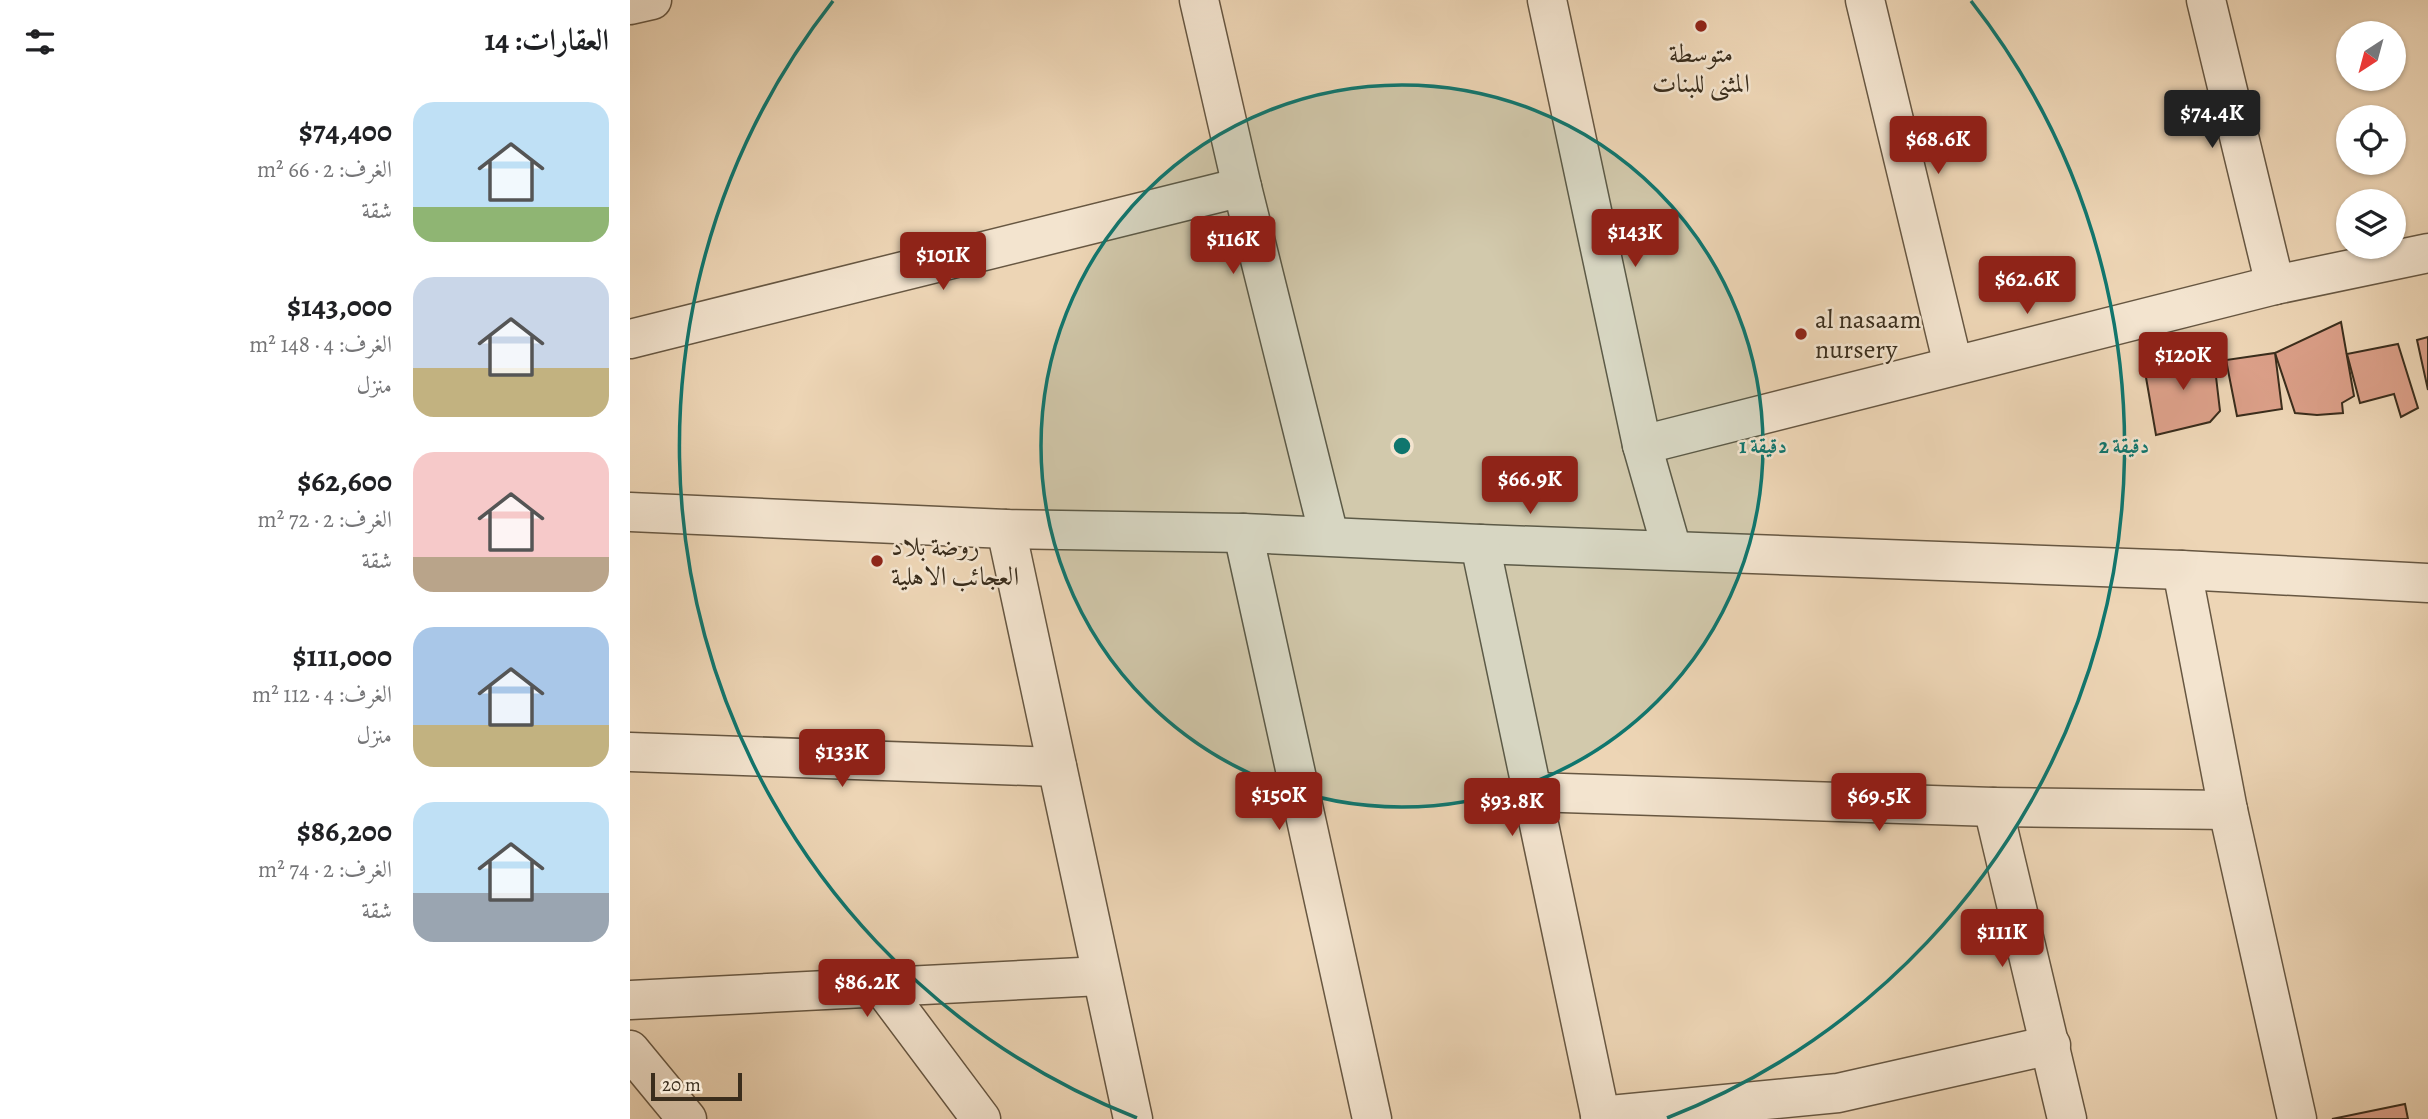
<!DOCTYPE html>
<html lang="ar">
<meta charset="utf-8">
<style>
body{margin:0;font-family:Alegreya,Amiri,serif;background:#f2f2f2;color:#202124;direction:rtl;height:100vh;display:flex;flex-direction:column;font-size:26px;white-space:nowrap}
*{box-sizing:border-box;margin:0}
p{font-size:23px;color:#757577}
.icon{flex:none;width:38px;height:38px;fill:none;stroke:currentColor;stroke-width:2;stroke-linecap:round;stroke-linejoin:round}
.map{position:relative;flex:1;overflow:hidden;direction:ltr}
.details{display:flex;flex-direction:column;background:#fff;width:630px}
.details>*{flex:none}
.needle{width:46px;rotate:216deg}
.fabs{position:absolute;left:1706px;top:21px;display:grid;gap:14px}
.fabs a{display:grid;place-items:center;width:70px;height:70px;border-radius:50%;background:#fff;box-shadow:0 2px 5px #0004;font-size:35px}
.scale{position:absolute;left:21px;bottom:18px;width:91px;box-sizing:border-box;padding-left:7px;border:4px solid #3a2d1c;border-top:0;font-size:19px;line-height:24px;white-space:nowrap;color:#3a2d1c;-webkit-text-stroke:5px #f3e4cf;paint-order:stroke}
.price{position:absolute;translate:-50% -60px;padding:0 16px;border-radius:7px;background:#8f2418;color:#fff;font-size:23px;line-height:46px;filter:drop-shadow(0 2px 4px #0008)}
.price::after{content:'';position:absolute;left:50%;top:42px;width:21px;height:16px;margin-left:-10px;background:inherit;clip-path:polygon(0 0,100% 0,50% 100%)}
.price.on{background:#222;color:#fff}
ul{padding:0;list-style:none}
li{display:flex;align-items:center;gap:21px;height:175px;padding:0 21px}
li span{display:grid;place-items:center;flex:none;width:196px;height:140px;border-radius:21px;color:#555}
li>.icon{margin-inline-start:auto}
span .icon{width:84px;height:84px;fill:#fffc;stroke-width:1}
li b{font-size:30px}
h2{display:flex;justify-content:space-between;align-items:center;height:84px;padding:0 21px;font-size:30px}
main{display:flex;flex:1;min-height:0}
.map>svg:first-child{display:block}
.building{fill:#db9f88;stroke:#3a2d1c;stroke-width:2}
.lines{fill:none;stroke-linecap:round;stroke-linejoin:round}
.minor-casing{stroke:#675742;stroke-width:41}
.minor{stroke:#f3e4cf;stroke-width:38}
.ring{fill:none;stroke:#0f766e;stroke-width:3.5}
.poi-dot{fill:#8f2418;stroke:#f3e4cf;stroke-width:2.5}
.labels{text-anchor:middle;stroke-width:5;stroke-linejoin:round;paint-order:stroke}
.poi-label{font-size:26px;fill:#3a2d1c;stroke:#f3e4cf;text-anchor:start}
.centre{fill:#0f766e;stroke:#f3e4cf;stroke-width:3.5}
.ring-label{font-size:21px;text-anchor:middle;font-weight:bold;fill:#0f766e;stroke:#f3e4cf;stroke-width:5;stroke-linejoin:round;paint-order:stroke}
</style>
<main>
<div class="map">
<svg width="1798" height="1119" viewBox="0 0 1798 1119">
<rect width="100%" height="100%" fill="#edd5b5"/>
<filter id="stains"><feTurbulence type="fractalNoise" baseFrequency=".00286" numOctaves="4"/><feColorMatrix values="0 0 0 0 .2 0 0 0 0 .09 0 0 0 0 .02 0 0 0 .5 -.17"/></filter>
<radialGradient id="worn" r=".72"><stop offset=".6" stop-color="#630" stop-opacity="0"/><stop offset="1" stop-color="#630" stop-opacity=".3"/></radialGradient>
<g class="building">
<path d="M1711,322L1724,396L1712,403L1713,413L1687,415L1665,413L1645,353Z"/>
<path d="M1798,337V390L1787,340Z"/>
<path d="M1768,344L1788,408L1771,417L1764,394L1730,403L1717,354Z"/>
<path d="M1583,351L1590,411L1580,422L1526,435L1514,366Z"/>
<path d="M1645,353L1652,409L1607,416L1596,360Z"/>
<path d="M1775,1104L1778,1119H1702Z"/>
</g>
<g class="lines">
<defs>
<g id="minor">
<path d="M569,0L612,187L699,536"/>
<path d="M917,0L1012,445L1042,550"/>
<path d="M1235,0L1323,365"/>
<path d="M1576,0L1645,285"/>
<path d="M0,5L22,0"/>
<path d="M0,339L612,187"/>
<path d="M1012,445L1645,285L1798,253"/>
<path d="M0,512L376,529L613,533L850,544L1552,570L1798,583"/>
<path d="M376,529L503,1119"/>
<path d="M613,533L742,1119"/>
<path d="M850,544L971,1119"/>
<path d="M1552,570L1598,810L1667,1119"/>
<path d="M0,752L427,767"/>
<path d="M902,792L1363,807L1598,810"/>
<path d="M1363,807L1437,1119"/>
<path d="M253,988L351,1119"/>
<path d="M0,1000L471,976"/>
<path d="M0,1050L57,1119"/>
<path d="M970,1116L1208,1093L1421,1045"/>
</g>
</defs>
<use href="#minor" class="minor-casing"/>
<use href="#minor" class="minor"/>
</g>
<circle cx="772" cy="446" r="361" fill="#0f766e" fill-opacity=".12"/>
<g class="ring">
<circle cx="772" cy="446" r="361"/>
<path d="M507 1118A722 722 0 0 1 203 1M1341 1A722 722 0 0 1 1037 1118"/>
</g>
<g class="poi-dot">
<circle cx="1071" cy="26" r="7"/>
<circle cx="1171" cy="334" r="7"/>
<circle cx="247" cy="561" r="7"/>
</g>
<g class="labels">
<g class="poi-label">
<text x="1071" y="62" text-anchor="middle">متوسطة<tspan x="1071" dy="30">المثنى للبنات</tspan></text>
<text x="1185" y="328">al nasaam<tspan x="1185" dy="30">nursery</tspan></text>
<text x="261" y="555">روضة بلاد<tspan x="261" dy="30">العجائب الاهلية</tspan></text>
</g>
</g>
<circle cx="772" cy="446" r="10" class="centre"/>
<g class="ring-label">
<text x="1133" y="453">1 دقيقة</text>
<text x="1494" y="453">2 دقيقة</text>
</g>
<rect width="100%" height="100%" filter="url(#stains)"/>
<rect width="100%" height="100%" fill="url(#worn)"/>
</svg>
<div class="fabs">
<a><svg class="needle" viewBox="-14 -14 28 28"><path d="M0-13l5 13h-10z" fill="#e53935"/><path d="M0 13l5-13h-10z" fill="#757577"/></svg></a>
<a><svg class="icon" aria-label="locate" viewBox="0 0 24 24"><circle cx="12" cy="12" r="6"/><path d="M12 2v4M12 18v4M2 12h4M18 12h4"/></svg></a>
<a><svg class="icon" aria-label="layers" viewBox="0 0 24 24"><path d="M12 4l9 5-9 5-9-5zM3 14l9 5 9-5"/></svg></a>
</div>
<div class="scale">20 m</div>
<b class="price on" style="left:1582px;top:150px">$74.4K</b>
<b class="price" style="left:1308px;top:176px">$68.6K</b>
<b class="price" style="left:1005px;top:269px">$143K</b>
<b class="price" style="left:603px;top:276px">$116K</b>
<b class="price" style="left:313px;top:292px">$101K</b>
<b class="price" style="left:1397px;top:316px">$62.6K</b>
<b class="price" style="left:1553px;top:392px">$120K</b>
<b class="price" style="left:900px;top:516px">$66.9K</b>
<b class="price" style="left:212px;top:789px">$133K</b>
<b class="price" style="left:649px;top:832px">$150K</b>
<b class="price" style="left:1249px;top:833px">$69.5K</b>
<b class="price" style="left:882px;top:838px">$93.8K</b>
<b class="price" style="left:1372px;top:969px">$111K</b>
<b class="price" style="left:237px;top:1019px">$86.2K</b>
</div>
<section class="details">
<h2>العقارات: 14<svg class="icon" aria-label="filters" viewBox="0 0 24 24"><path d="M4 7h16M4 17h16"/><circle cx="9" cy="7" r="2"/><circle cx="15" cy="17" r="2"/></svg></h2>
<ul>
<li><span style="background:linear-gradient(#bfe0f5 75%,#8fb573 0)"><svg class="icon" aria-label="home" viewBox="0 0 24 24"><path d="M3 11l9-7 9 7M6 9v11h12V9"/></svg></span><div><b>$74,400</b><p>الغرف: 2 · 66 m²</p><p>شقة</p></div></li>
<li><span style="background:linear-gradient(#c9d6e8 65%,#c2b280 0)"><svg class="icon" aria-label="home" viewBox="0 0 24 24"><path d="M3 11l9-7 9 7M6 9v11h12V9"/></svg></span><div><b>$143,000</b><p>الغرف: 4 · 148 m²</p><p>منزل</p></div></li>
<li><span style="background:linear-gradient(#f6c9c9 75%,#b9a48a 0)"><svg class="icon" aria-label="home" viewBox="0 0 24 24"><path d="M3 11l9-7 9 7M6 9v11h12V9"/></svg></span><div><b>$62,600</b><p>الغرف: 2 · 72 m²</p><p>شقة</p></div></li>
<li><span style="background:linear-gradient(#a9c7e8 70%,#c2b280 0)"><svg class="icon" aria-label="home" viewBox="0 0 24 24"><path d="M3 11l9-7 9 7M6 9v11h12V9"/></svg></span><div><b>$111,000</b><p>الغرف: 4 · 112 m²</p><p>منزل</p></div></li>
<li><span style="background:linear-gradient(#bfe0f5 65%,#9aa5b1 0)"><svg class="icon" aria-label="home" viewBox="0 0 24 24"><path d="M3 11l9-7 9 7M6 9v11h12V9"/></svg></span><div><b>$86,200</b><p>الغرف: 2 · 74 m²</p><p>شقة</p></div></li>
</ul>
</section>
</main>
